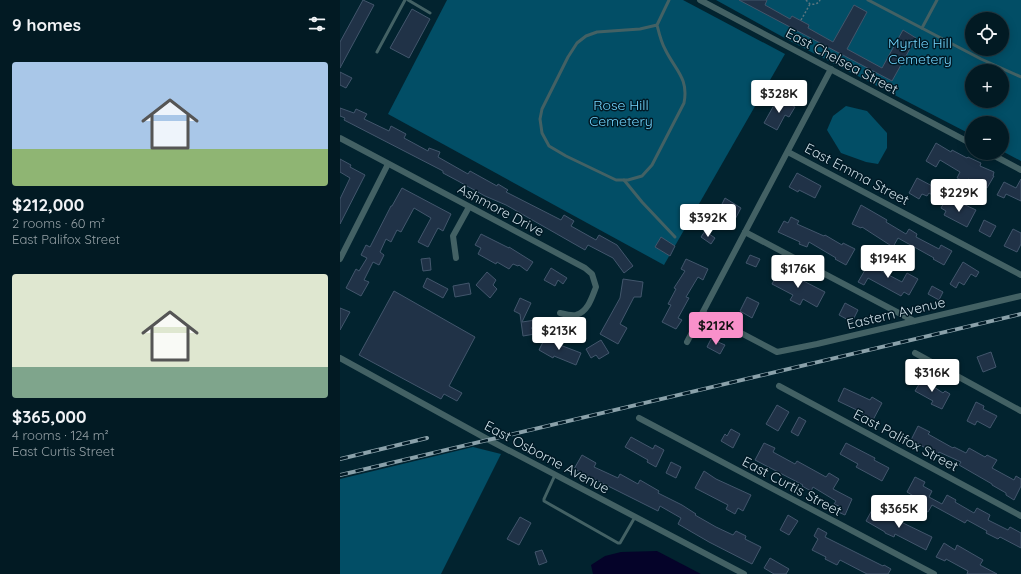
<!DOCTYPE html>
<meta charset="utf-8">
<style>
body{margin:0;font-family:Quicksand,sans-serif;background:#102730;color:#f1f3f6;height:100vh;display:flex;flex-direction:column;font-size:15px;white-space:nowrap}
*{box-sizing:border-box;margin:0}
p{font-size:13px;color:#96a1a6}
.icon{flex:none;width:22px;height:22px;fill:none;stroke:currentColor;stroke-width:2;stroke-linecap:round;stroke-linejoin:round}
.map{position:relative;flex:1;overflow:hidden}
.sheet{display:flex;flex-direction:column;background:#021a23;width:340px}
.sheet>*{flex:none}
.fabs{position:absolute;left:625px;top:12px;display:grid;gap:8px}
.fabs a{display:grid;place-items:center;width:44px;height:44px;border-radius:50%;background:#021a23;box-shadow:0 2px 10px #0003,0 0 0 1px #233841;font-size:20px}
.price{position:absolute;translate:-50% -34px;padding:0 9px;border-radius:4px;background:#fff;color:#222;font-size:13px;line-height:26px;filter:drop-shadow(0 1px 2px #0008)}
.price::after{content:'';position:absolute;left:50%;top:24px;width:12px;height:9px;margin-left:-6px;background:inherit;clip-path:polygon(0 0,100% 0,50% 100%)}
.price.active{background:#f990ca;color:#111}
ul{padding:0;list-style:none}
li{display:grid;align-content:center;gap:8px;height:212px;padding:0 12px}
li span{display:grid;place-items:center;height:124px;border-radius:4px;color:#555}
li>.icon{margin-inline-start:auto}
span .icon{width:72px;height:72px;fill:#fffc;stroke-width:1}
li b{font-size:17px}
h2{display:flex;justify-content:space-between;align-items:center;height:48px;padding:0 12px;font-size:17px}
main{display:flex;flex:1;min-height:0}
.map>svg:first-child{display:block}
.green{fill:#024e66;fill-rule:evenodd}
.water{fill:#050329}
.building{fill:#203247;stroke:#42566c}
.lines{fill:none;stroke-linecap:round;stroke-linejoin:round}
.path{stroke:#5b757f;stroke-width:1.5;stroke-dasharray:2 2;stroke-linecap:butt}
.service{stroke:#436164;stroke-width:3}
.minor{stroke:#436164;stroke-width:6}
.rail-casing{stroke:#8aa1aa;stroke-width:4}
.rail{stroke:#001925;stroke-width:2.5;stroke-dasharray:8;stroke-linecap:butt}
.labels{text-anchor:middle;stroke-width:3;stroke-linejoin:round;paint-order:stroke}
.park-label{font-size:14px;fill:#72d4fc;stroke:#001925}
.street-label{font-size:14px;fill:#cbdde5;stroke:#001925}
</style>
<main>
<section class="sheet">
<h2>9 homes<svg class="icon" aria-label="filters" viewBox="0 0 24 24"><path d="M4 7h16M4 17h16"/><circle cx="9" cy="7" r="2"/><circle cx="15" cy="17" r="2"/></svg></h2>
<ul>
<li><span style="background:linear-gradient(#a9c7e8 70%,#8fb573 0)"><svg class="icon" aria-label="home" viewBox="0 0 24 24"><path d="M3 11l9-7 9 7M6 9v11h12V9"/></svg></span><div><b>$212,000</b><p>2 rooms · 60 m²</p><p>East Palifox Street</p></div></li>
<li><span style="background:linear-gradient(#dfe7d0 75%,#7fa58c 0)"><svg class="icon" aria-label="home" viewBox="0 0 24 24"><path d="M3 11l9-7 9 7M6 9v11h12V9"/></svg></span><div><b>$365,000</b><p>4 rooms · 124 m²</p><p>East Curtis Street</p></div></li>
</ul>
</section>
<div class="map">
<svg width="681" height="574" viewBox="0 0 681 574">
<rect width="100%" height="100%" fill="#02232f"/>
<g class="green">
<path d="M107,0H343L445,54L324,265L48,114Z"/>
<path d="M376,0H681V161L662,151V123H632V135L452,42ZM632,19H662V49H632ZM632,71H662V101H632Z"/>
<path d="M506,106L527,111L547,133V148L538,164L526,162L501,153L487,130L493,116Z"/>
<path d="M133,447L161,454L101,574H0V479Z"/>
</g>
<path class="water" d="M317,551L361,574H253L251,565L265,556L281,552Z"/>
<g class="building">
<path d="M23,0L34,5L0,68V42Z"/>
<path d="M399,0H427L425,5L450,19L452,16L469,25L468,28L493,42L514,5L527,12L507,49L542,68L563,30L576,38L552,81Z"/>
<path d="M72,9L90,19L69,58L50,48Z"/>
<path d="M0,72L12,78L6,88L0,85Z"/>
<path d="M438,98L455,107L449,117L445,115L437,130L424,123Z"/>
<path d="M0,108L14,113L16,109L27,114L24,119L49,131L51,126L66,134L64,138L88,151L89,148L100,152L98,157L128,174L130,171L157,186L158,184L168,190L166,192L221,220L224,215L234,221L231,226L256,240L259,235L277,245L293,266L284,273L273,258L248,245L245,250L166,205L145,196L118,181L103,173V171L4,120L5,118L0,116Z"/>
<path d="M596,143L611,152L612,150L627,158L628,157L641,163L640,166L654,172L653,176H654L647,188L628,179L626,182L617,178L620,172L600,160L596,167L586,161Z"/>
<path d="M0,159L11,165L10,167L25,175L0,224V199L10,178L0,172Z"/>
<path d="M457,173L481,186L475,198L459,190L458,192L449,187Z"/>
<path d="M577,178L598,189L599,186L605,190L599,199L589,193L587,196L582,194L579,199L569,193Z"/>
<path d="M681,179V201L666,194L664,198L657,195L664,182L676,188Z"/>
<path d="M62,188L111,214L103,231L98,228L88,247L78,242L91,218L74,208L61,232L57,230L51,242L46,239L40,252L44,255L39,265L33,262L24,280L29,282L21,296L6,288L16,269L19,271L27,258L21,255L26,245L30,247L51,206H52Z"/>
<path d="M385,198L401,208L392,225L378,217L384,208L381,206Z"/>
<path d="M606,199L621,207L623,204L636,210L627,227L604,215L606,211L601,208Z"/>
<path d="M521,205L547,220L546,222L566,234L569,229L577,234L576,237L599,249L601,245L612,251L604,265L593,259L594,258L558,238L553,247L522,227L521,228L512,224Z"/>
<path d="M451,217L459,221L457,224L484,236L485,235L502,245L503,243L515,249L506,265L495,259L496,258L469,242L467,247L459,244L460,242L438,232L444,221L448,223Z"/>
<path d="M644,220L656,226L650,237L639,231Z"/>
<path d="M673,229L681,233V244L677,252L664,246Z"/>
<path d="M365,231L375,238L371,244L361,237Z"/>
<path d="M141,234L169,248V247L193,262L187,271L179,265L178,266L173,264L169,269L157,262L156,264L138,254L141,248L135,245Z"/>
<path d="M321,237L335,246L330,256L315,247Z"/>
<path d="M410,255L420,259L416,267L406,263Z"/>
<path d="M90,258L91,270L83,271L81,259Z"/>
<path d="M532,258L544,265L541,271L562,282L567,273L578,279L569,295L564,292L561,296L528,278L524,285L518,282Z"/>
<path d="M346,259L368,269L363,280L358,277L346,297L349,298L338,318L342,320L336,329L322,322L331,305L328,304L336,289L334,288L345,271L341,269Z"/>
<path d="M623,262L639,272L636,277L631,274L624,285L619,282L616,288L610,284Z"/>
<path d="M211,268L227,278L223,284L218,280L215,286L204,280Z"/>
<path d="M440,269L485,292L477,307L463,299L460,305L450,300L453,295L432,284Z"/>
<path d="M147,272L156,280L153,285L157,289L150,298L136,285Z"/>
<path d="M87,278L108,289L103,298L83,287Z"/>
<path d="M283,279L303,282L301,297H294L280,324L287,328L278,344L260,334L280,298Z"/>
<path d="M129,283L131,294L115,297L113,286Z"/>
<path d="M592,286L603,292L599,300L588,294Z"/>
<path d="M54,291L135,337L109,386L122,393L117,401L104,394L101,399L19,355Z"/>
<path d="M407,297L419,303L412,318L400,311Z"/>
<path d="M180,298L191,303L182,322L209,318L210,325L191,328L201,333L183,336L180,314L174,311Z"/>
<path d="M505,303L518,310L512,322L499,315Z"/>
<path d="M0,308L10,312L0,330Z"/>
<path d="M206,336L221,344L220,345L241,353L236,365L214,356L213,358L199,350Z"/>
<path d="M371,339L385,345L380,354L367,347Z"/>
<path d="M261,340L269,353L259,359L256,355L251,358L246,349Z"/>
<path d="M651,352L656,367L643,372L637,357Z"/>
<path d="M584,376L590,379L588,383L603,393L605,391L610,394L602,409L591,404L593,401L575,391Z"/>
<path d="M504,388L530,400L532,397L542,403L533,420L523,415V413L498,401Z"/>
<path d="M636,402L644,406L643,409L657,416L650,428L637,421L635,425L627,421Z"/>
<path d="M437,405L449,412L438,431L426,424Z"/>
<path d="M459,417L466,421L458,436L451,432Z"/>
<path d="M578,426L590,432L588,434L613,448L614,447L626,453L629,448L645,457L647,455L657,460L652,468L674,480L676,476L681,479V486L674,500L666,495V493L652,485V484L619,465L621,462L599,452L596,457L590,453L591,451L571,440Z"/>
<path d="M391,429L400,434L393,448L381,441L385,434L387,436Z"/>
<path d="M291,437L313,449L315,445L324,450L316,467L307,462L308,460L285,447Z"/>
<path d="M424,443L435,448L433,452L455,464L457,461L486,477L489,473L499,479L493,489L512,499L505,515L498,512L501,507L494,504L496,501L473,487L471,491L462,486L463,485L415,460Z"/>
<path d="M506,443L535,458L534,460L549,468L542,481L516,467L518,464L500,454Z"/>
<path d="M242,455L256,463L254,467L278,478L280,474L298,484L300,480L319,491L318,493L342,505L356,514L355,515L376,527L393,535L396,531L406,536L405,539L421,547L412,564L369,542L338,524L341,518L320,506L318,511L234,469Z"/>
<path d="M331,462L341,467L336,478L326,473Z"/>
<path d="M364,471L376,479L411,495L403,511L398,508L395,514L386,509L388,505L355,488Z"/>
<path d="M575,477L585,482L583,486L592,491L589,497L602,504L607,495L616,500L615,502L634,513L637,508L650,515L648,520L668,530L670,527L681,533V548L660,537L658,539L646,533L647,531L627,520L625,523L592,505L588,512L582,509L585,503L567,492Z"/>
<path d="M532,510L547,518L550,512L563,519L561,522L592,537L586,550L555,534L554,537L545,533V532L526,521Z"/>
<path d="M448,515L458,521L449,535L440,530Z"/>
<path d="M180,517L191,523L179,545L167,539Z"/>
<path d="M478,528L487,533L485,537L543,566L544,565L551,569L548,574H527L500,560L497,565L485,559L486,557L472,550L478,539L474,536Z"/>
<path d="M604,543L615,550L617,545L643,560L640,565L657,574H627L628,571L606,559L605,561L596,557Z"/>
<path d="M202,550L207,562L199,565L195,552Z"/>
<path d="M430,558L449,569L446,574H434L424,568Z"/>
</g>
<g class="lines">
<g class="path">
<path d="M466,0L470,4C474,5 478,4 480,0"/>
<path d="M461,20L470,4"/>
</g>
<g class="service">
<path d="M68,0L90,13"/>
<path d="M528,0L641,59L681,77"/>
<path d="M317,25L300,29L257,32L246,36L237,43L228,57L202,109L200,119L202,133L209,146L226,156L276,180H288L302,176L312,165L344,103C349,78 335,70 325,49C321,42 319,33 317,25L329,0"/>
<path d="M582,28L597,0"/>
<path d="M37,52L65,0"/>
<path d="M284,180L302,202L335,237"/>
<path d="M215,475L204,499V501L278,543H280L295,517"/>
</g>
<g class="minor">
<path d="M360,0L632,144"/>
<path d="M0,138L245,268L252,274L256,287C252,297 248,312 236,315C231,316 224,314 220,313"/>
<path d="M448,152L681,275"/>
<path d="M649,153L681,170"/>
<path d="M405,232L574,321"/>
<path d="M116,258L113,236L129,207"/>
<path d="M0,259L48,164"/>
<path d="M363,313L437,352L477,344L681,296"/>
<path d="M347,342L491,69"/>
<path d="M575,353L681,411"/>
<path d="M0,358L149,440L404,574"/>
<path d="M439,386L681,516"/>
<path d="M299,418L594,574"/>
</g>
<defs>
<g id="rail">
<path d="M0,459L87,438"/>
<path d="M0,475L681,314"/>
</g>
</defs>
<use href="#rail" class="rail-casing"/>
<use href="#rail" class="rail"/>
</g>
<g class="labels">
<g class="park-label">
<text x="580" y="48">Myrtle Hill<tspan x="580" dy="16">Cemetery</tspan></text>
<text x="281" y="110">Rose Hill<tspan x="281" dy="16">Cemetery</tspan></text>
</g>
<g class="street-label">
<text transform="translate(502 61) rotate(28)" y="5">East Chelsea Street</text>
<text transform="translate(517 174) rotate(28)" y="5">East Emma Street</text>
<text transform="translate(161 210) rotate(28)" y="5">Ashmore Drive</text>
<text transform="translate(556 313) rotate(-13)" y="5">Eastern Avenue</text>
<text transform="translate(566 440) rotate(28)" y="5">East Palifox Street</text>
<text transform="translate(207 457) rotate(28)" y="5">East Osborne Avenue</text>
<text transform="translate(452 486) rotate(28)" y="5">East Curtis Street</text>
</g>
</g>
</svg>
<div class="fabs">
<a><svg class="icon" aria-label="locate" viewBox="0 0 24 24"><circle cx="12" cy="12" r="6"/><path d="M12 2v4M12 18v4M2 12h4M18 12h4"/></svg></a>
<a>+</a>
<a>−</a>
</div>
<b class="price" style="left:439px;top:114px">$328K</b>
<b class="price" style="left:619px;top:213px">$229K</b>
<b class="price" style="left:368px;top:238px">$392K</b>
<b class="price" style="left:548px;top:279px">$194K</b>
<b class="price" style="left:458px;top:289px">$176K</b>
<b class="price active" style="left:376px;top:346px">$212K</b>
<b class="price" style="left:219px;top:351px">$213K</b>
<b class="price" style="left:592px;top:393px">$316K</b>
<b class="price" style="left:559px;top:529px">$365K</b>
</div>
</main>
